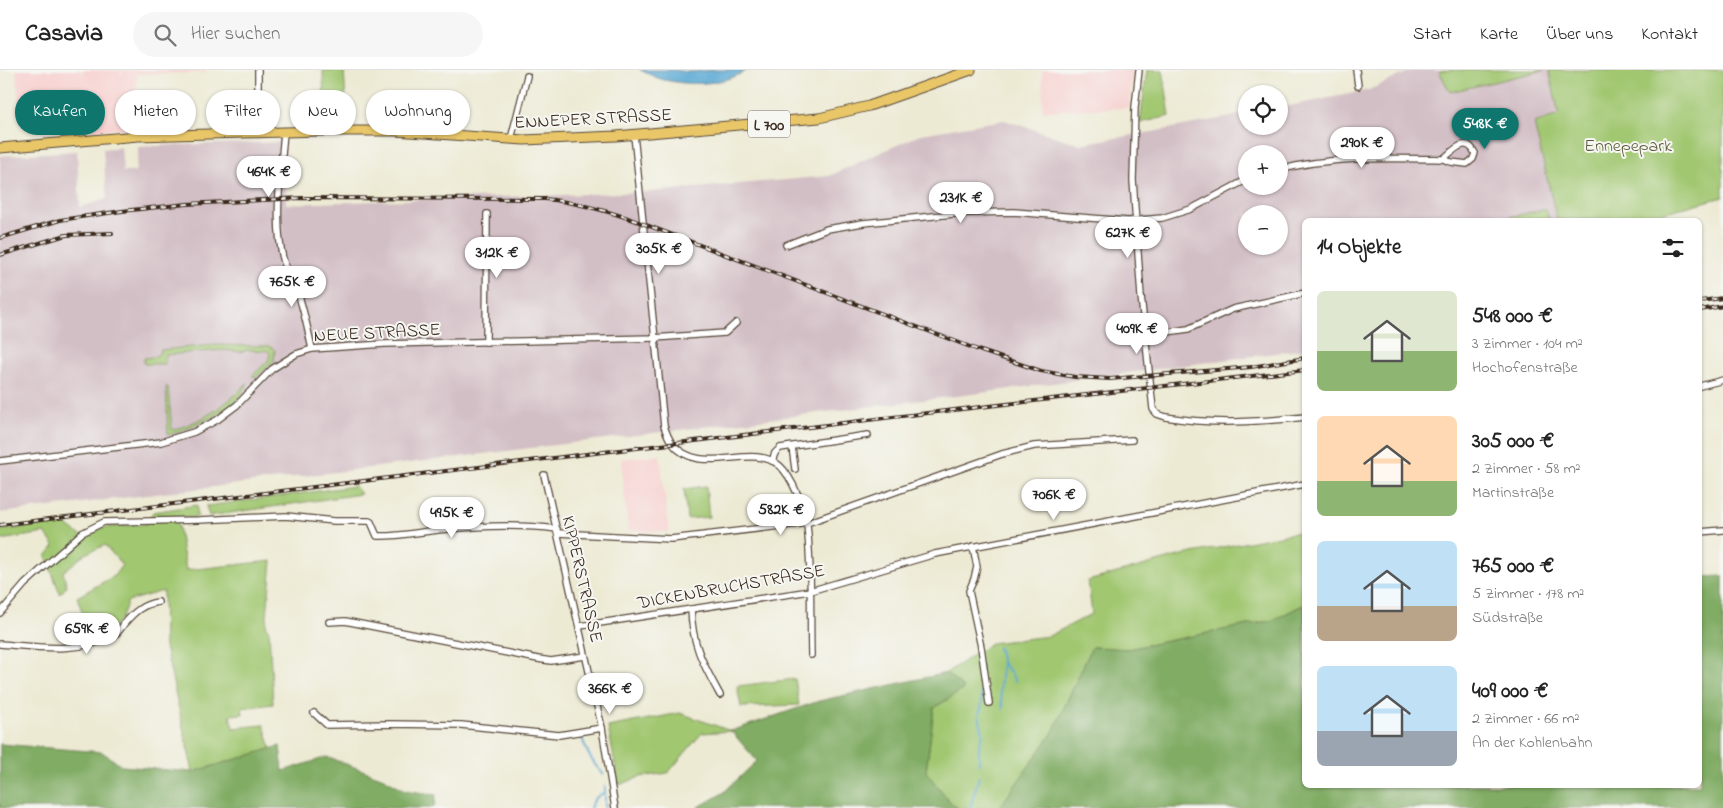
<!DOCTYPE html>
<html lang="de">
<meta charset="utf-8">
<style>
body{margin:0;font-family:"Indie Flower",sans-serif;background:#f6f6f6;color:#222;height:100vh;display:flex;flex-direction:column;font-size:19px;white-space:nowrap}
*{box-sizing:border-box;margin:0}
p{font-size:16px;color:#767676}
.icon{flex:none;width:28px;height:28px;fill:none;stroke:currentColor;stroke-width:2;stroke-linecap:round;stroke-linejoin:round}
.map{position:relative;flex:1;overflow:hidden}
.side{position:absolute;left:1302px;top:148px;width:400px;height:570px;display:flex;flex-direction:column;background:#fff;border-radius:8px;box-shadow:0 1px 4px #0004}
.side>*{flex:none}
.hud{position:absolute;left:15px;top:20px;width:475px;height:45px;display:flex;gap:10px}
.tools{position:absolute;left:1238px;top:15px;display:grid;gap:10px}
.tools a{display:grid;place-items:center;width:50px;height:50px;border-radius:50%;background:#fff;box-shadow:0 1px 4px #0004;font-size:25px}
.price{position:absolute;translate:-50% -42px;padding:0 11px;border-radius:18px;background:#fff;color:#222;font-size:16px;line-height:32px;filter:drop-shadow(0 1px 2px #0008)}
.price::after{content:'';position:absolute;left:50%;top:30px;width:15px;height:11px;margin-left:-8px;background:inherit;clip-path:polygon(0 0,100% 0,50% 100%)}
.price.on{background:#0f766e;color:#fff}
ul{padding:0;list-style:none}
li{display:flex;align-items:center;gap:15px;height:125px;padding:0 15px}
li span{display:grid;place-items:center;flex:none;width:140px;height:100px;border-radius:8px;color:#555}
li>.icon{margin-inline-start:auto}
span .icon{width:60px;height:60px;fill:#fffc;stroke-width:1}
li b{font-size:21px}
h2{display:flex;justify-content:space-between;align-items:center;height:60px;padding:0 15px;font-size:21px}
.tag{padding:0 18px;border-radius:22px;background:#fff;box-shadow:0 1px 4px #0004;font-size:18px;line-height:45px}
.tag.on{background:#0f766e;color:#fff}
header{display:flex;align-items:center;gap:30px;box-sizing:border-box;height:70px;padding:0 25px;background:#fff;border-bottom:1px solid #e0e0e0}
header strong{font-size:24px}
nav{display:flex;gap:28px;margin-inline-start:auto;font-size:18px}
.search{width:350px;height:45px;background:#f6f6f6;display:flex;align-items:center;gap:12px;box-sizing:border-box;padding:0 18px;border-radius:28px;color:#767676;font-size:19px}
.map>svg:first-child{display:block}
.built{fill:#f7d0cf}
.industrial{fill:#d2bec5;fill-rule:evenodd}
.green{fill:#a1c771;stroke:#6e7848}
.forest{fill:#80ac63;stroke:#5e6b40}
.water{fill:#59a8d3;stroke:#4a6978}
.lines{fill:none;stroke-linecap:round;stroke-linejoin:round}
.stream{stroke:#59a8d3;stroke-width:2}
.street-casing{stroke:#564739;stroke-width:8}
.primary-casing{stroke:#564739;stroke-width:11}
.street{stroke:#fff;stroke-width:5.5}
.primary{stroke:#e9c769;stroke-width:9}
.rail-casing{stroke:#3b2a1e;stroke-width:4}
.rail{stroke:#f6f6f2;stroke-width:2;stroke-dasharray:5.5;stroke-linecap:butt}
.labels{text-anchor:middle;stroke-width:4;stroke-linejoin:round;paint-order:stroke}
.shield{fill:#f6f6f2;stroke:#73675e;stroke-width:1}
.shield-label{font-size:16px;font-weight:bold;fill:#3b2a1e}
.street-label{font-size:18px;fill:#3b2a1e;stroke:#f6f6f2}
.park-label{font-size:18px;fill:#5a5937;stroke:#f6f6f2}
</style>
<header>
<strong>Casavia</strong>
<div class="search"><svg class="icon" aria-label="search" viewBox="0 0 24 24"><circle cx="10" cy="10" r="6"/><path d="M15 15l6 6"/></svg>Hier suchen</div>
<nav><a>Start</a><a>Karte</a><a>Über uns</a><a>Kontakt</a></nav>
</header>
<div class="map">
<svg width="1723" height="738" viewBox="0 0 1723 738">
<rect width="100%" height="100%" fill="#f6f6f2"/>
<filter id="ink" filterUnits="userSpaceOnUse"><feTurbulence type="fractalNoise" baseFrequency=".02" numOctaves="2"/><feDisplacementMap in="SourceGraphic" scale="10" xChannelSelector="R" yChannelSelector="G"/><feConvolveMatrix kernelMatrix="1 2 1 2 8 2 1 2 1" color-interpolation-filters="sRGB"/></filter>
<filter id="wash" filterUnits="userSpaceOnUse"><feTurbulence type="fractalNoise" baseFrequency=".0096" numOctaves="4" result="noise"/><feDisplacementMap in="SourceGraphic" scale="20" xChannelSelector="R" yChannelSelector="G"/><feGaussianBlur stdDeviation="1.12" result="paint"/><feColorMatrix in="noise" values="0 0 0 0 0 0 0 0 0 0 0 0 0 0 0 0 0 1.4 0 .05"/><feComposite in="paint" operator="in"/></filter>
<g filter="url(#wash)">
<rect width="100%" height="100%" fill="#edead4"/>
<g class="built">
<path d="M16,0H81L82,8L83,0H121V8L123,0H199L200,2H204V0H206V3L137,4L134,59L93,60L89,56H72L67,61L42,63L40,36L19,37Z"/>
<path d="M1042,0H1133L1129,38L1043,41Z"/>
<path d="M660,385L669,462L628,461L621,389Z"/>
</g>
<path class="industrial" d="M1413,0H1556L1565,40L1537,62L1563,150H1305V279L973,324L0,443V86L77,81L80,137L107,129L103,79L121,77L123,102H135L138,86V77L174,75L285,72L286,134L650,122L829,106L921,64L1004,50L1079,74L1152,62L1246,44V56H1279V38L1369,20ZM1246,84H1279V116H1246ZM1246,144H1279V176H1246Z"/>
<g class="green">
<path d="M323,0H344L346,33H324Z"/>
<path d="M1147,0H1163L1170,46L1140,53Z"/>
<path d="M1446,0H1545L1450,22L1439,1Z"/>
<path d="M1549,0H1723V127L1636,150H1557L1534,53L1559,45Z"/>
<path d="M1546,139L1549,150H1511L1510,147Z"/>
<path d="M214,275L269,276L275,280L274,291L257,307L252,306L268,291L270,284L268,281L248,280L241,282L223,280L165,285V294H144V288L154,287L159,284L160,280Z"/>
<path d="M246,314H247C239,339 191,359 168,365L166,317H168L172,360C201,352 226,336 246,314Z"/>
<path d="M355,416L361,424L209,446L206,436Z"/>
<path d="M706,416L709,447L687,449L684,419Z"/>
<path d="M197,435V447L177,449L186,500L272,491L266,557L269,561L273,634L242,638L243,644L230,645L233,658L264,655L271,679L193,702L164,572L163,521L128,531L121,549L109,563L91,567L77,527L114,506L122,495L105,475L85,484L63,502L67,516L60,524L46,486L54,476L45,463L0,470V460L64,453L85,469L101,458L146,454L153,442Z"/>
<path d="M1305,461V534L1273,550L1128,579L1092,577L1052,664L999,738H958L951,733L926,702L934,638L964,619L946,603L991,573L1049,566L1092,544L1088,511L1182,485Z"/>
<path d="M795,609L799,635L741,637L737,616Z"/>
<path d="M680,643L731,661L702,663L668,703L640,707L619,715L608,657Z"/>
</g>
<g class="forest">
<path d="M1723,506V738H999L1052,664L1092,577L1128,579L1273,550L1305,534V715H1700V507Z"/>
<path d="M946,603L964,619L934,638L926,702L951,733L958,738H697L723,723L757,691L731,661L819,631Z"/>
<path d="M0,674L102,682L122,696L193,702L280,676L283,701L327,687L384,708L405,720L436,725L435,735L431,738H0Z"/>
</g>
<path class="water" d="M640,0H672L690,2L715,0H747C725,14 695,16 670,11C659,10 649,4 640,0Z"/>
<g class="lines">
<g class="stream">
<path d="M998,577L1002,593L1000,621L1003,639"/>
<path d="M1002,593L1011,603L1015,611"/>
<path d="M582,668C587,682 592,693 603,704"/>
<path d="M979,695V676L983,663L979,646L982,633L981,622"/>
<path d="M605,716V738"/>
<path d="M590,738C593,731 597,724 605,723"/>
<path d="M970,738L979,707"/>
</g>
</g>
</g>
<g filter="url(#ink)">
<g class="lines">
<defs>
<g id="street">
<path d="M1139,0L1135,37L1133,110L1141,226L1153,339L1157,344L1166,347C1212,355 1259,352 1305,347"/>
<path d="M1356,0L1358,16"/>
<path d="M284,62C281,100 273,156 284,192C286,199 291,205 294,212C303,234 307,256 312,279"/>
<path d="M258,63V0"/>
<path d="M634,65L664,356C666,362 669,369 672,373C700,409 752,371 780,396C792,407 805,439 807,455C812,498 810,542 811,585"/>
<path d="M511,69L527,6"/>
<path d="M1279,100C1332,86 1388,88 1443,89L1451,92L1467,94L1473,89L1475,83C1466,65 1453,81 1443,89"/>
<path d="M786,175L827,159L863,153L964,143L1014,142L1128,151L1162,148L1191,139L1246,110"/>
<path d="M1146,265L1188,259L1233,239L1305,223"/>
<path d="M486,272L487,144"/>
<path d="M1700,316L1723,310"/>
<path d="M792,377L795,399"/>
<path d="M0,391L161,372L194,362L217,350L237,335L272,299L296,284L312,279L384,274L654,268L725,263L736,253"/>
<path d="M772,391L775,383L780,378L868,365"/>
<path d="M544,405L602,658L615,738"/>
<path d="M1700,462L1723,460"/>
<path d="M558,463L671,469L807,453L1002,384L1034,376L1132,370"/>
<path d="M973,476L977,497L974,509L969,521L981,577L989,633"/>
<path d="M691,539C692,575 703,594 720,625"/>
<path d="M0,543L25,514L82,463L104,452L199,450L286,446L334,451H369L371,452L377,466C397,467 418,462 438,460C477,456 518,454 557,459"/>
<path d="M329,552L345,551L538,589L551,591L585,586"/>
<path d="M580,556L810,521L935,484L1305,414"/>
<path d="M0,574C37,577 80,584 114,565C118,563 121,558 124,554C134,542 143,534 158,532"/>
<path d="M314,643L327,655L391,654L461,655L559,665L602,658"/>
</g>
<path id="primary" d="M0,78L138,66L321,61H395L524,70L616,66L819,48L869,36L971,0"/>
</defs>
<use href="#street" class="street-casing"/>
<use href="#primary" class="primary-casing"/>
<use href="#street" class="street"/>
<use href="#primary" class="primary"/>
<defs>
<g id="rail">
<path d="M0,168L60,150L122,141L187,134L302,128L545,129C574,132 600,139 628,148L981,281L1041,301L1075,307L1110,309L1251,297L1305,288"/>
<path d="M0,185L66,165L112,163"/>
<path d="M1700,231L1723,228"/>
<path d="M1700,240L1723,236"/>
<path d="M0,455L893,347L1305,300"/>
</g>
</defs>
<use href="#rail" class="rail-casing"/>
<use href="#rail" class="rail"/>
</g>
</g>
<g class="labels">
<rect class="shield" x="748" y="40.5" width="42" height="27" rx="4"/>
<g class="shield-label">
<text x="769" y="60">L 700</text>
</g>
<g class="street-label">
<text transform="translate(593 48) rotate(-3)" y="6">ENNEPER STRASSE</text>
<text transform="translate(377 262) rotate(-3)" y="6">NEUE STRASSE</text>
<text transform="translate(583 509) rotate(77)" y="6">KIPPERSTRASSE</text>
<text transform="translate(731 516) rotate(-10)" y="6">DICKENBRUCHSTRASSE</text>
</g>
<g class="park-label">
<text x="1628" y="81">Ennepepark</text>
</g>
</g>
</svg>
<div class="tools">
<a><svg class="icon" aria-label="locate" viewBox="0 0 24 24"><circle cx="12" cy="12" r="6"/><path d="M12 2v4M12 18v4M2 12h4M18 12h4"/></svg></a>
<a>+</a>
<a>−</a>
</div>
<b class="price on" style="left:1485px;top:80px">548K €</b>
<b class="price" style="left:1362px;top:99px">290K €</b>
<b class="price" style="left:269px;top:128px">464K €</b>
<b class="price" style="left:961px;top:154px">231K €</b>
<b class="price" style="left:1128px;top:189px">627K €</b>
<b class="price" style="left:659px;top:205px">305K €</b>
<b class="price" style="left:497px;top:209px">312K €</b>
<b class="price" style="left:292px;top:238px">765K €</b>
<b class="price" style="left:1137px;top:285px">409K €</b>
<b class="price" style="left:1054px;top:451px">706K €</b>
<b class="price" style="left:781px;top:466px">582K €</b>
<b class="price" style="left:452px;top:469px">495K €</b>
<b class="price" style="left:87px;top:585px">659K €</b>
<b class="price" style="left:610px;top:645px">366K €</b>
<div class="hud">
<a class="tag on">Kaufen</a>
<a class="tag">Mieten</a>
<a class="tag">Filter</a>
<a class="tag">Neu</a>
<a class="tag">Wohnung</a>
</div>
<section class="side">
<h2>14 Objekte<svg class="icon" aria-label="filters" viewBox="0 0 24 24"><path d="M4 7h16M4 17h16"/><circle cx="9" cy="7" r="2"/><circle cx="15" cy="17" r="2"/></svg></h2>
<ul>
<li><span style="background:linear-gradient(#dfe7d0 60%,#8fb573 0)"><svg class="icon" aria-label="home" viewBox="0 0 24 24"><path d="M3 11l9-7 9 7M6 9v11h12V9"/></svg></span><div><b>548 000 €</b><p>3 Zimmer · 104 m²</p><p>Hochofenstraße</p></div></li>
<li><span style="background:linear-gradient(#ffd9b3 65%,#8fb573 0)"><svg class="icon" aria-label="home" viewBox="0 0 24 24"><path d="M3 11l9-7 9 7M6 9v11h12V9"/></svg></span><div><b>305 000 €</b><p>2 Zimmer · 58 m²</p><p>Martinstraße</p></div></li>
<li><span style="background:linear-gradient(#bfe0f5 65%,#b9a48a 0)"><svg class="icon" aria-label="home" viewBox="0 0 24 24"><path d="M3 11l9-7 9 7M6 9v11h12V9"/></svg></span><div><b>765 000 €</b><p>5 Zimmer · 178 m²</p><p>Südstraße</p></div></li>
<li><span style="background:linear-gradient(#bfe0f5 65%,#9aa5b1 0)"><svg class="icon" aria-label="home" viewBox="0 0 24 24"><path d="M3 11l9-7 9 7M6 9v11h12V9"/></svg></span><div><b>409 000 €</b><p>2 Zimmer · 66 m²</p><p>An der Kohlenbahn</p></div></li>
</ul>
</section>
</div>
